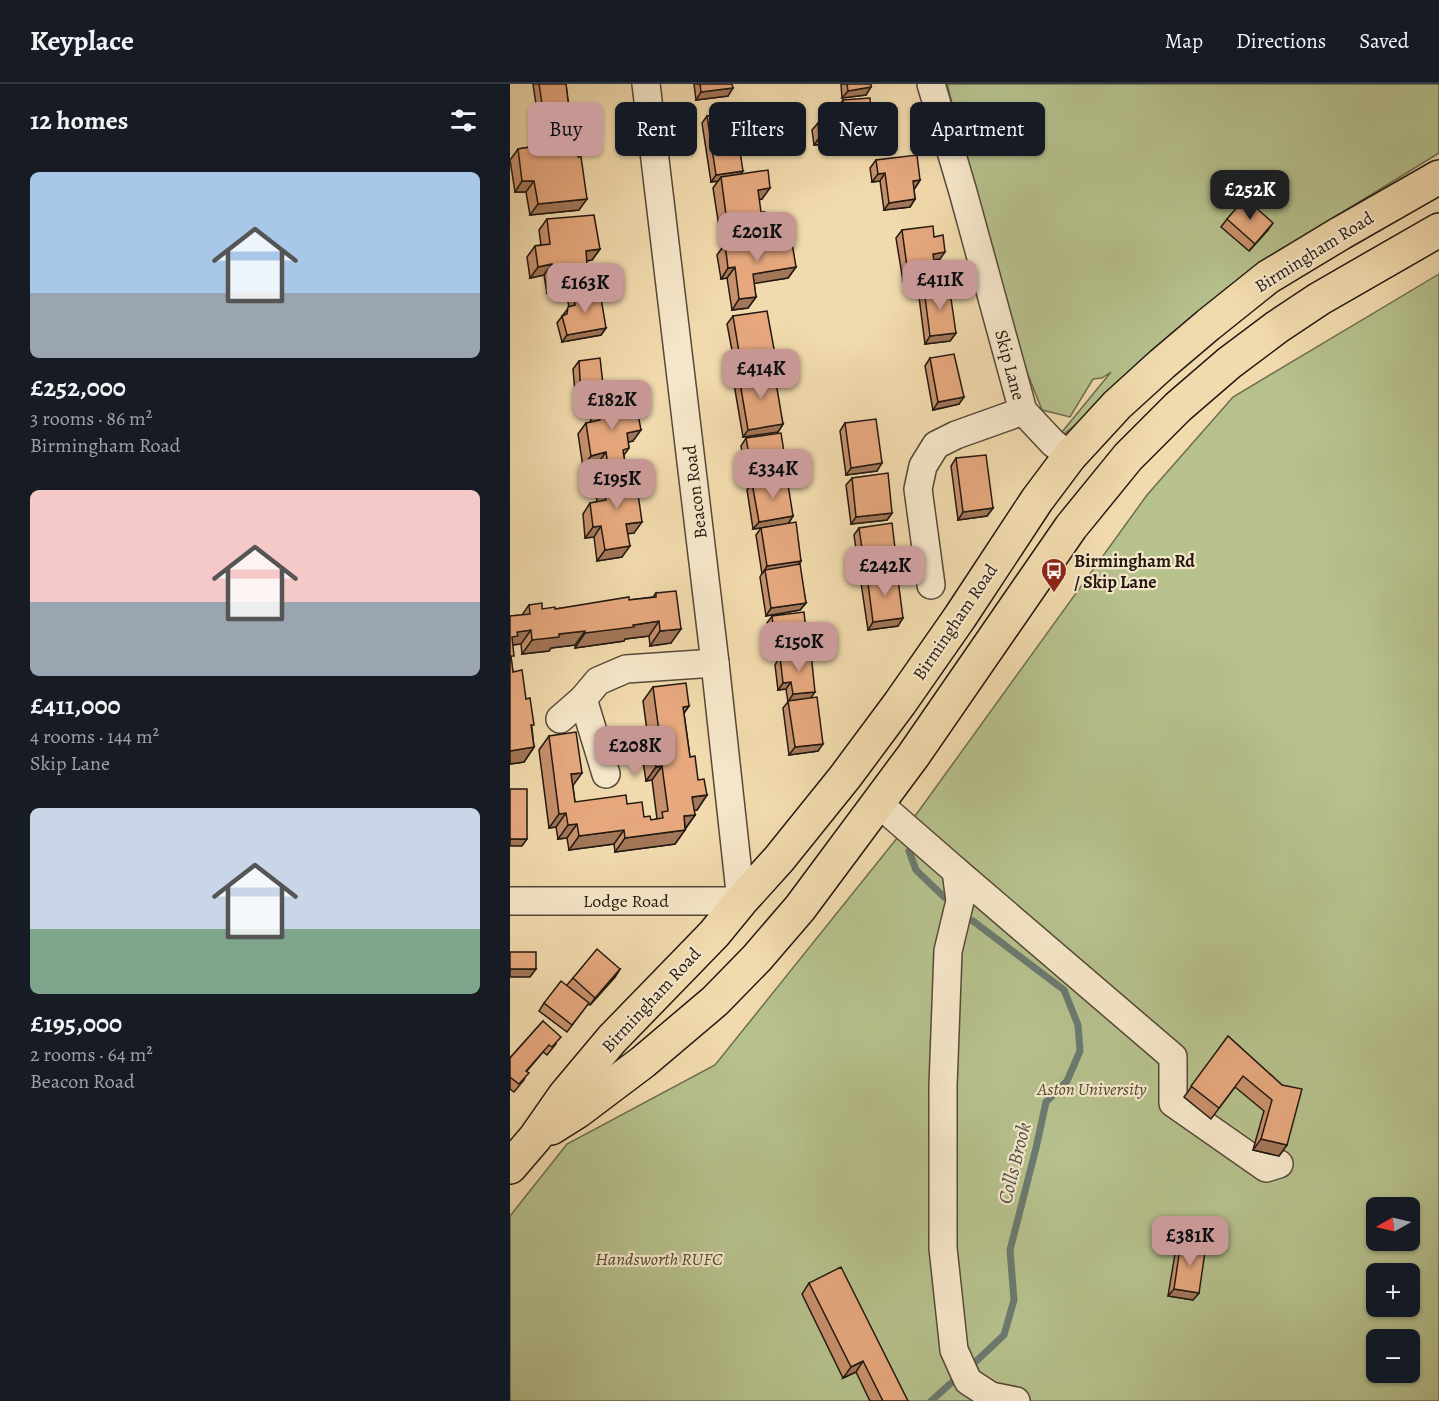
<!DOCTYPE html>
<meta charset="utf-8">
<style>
body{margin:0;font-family:Alegreya,serif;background:#20242c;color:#f1f3f6;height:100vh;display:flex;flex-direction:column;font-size:22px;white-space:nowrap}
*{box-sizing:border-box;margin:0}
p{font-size:20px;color:#9ea1a6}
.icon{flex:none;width:33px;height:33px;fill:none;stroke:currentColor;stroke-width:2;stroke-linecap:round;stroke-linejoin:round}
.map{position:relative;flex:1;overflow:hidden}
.details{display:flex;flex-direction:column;background:#171b24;width:510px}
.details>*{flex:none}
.banner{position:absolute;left:18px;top:18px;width:570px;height:54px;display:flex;gap:12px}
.needle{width:39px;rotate:262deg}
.tools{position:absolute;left:856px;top:1113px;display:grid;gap:12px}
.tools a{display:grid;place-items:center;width:54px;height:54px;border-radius:9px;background:#171b24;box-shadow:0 2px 4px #0004;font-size:30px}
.price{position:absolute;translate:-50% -51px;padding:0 14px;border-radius:12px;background:#c59692;color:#111;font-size:20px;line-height:39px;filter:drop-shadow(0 2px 3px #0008)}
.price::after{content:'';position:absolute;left:50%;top:36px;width:18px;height:14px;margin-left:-9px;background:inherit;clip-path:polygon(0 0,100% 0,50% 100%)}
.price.selected{background:#222;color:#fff}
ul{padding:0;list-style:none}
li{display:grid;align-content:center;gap:12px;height:318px;padding:0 30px}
li span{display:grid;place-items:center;height:186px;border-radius:9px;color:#555}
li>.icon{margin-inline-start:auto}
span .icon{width:108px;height:108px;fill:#fffc;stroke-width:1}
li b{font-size:26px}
h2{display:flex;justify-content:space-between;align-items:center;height:72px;padding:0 30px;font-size:26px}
.tag{padding:0 21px;border-radius:9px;background:#171b24;box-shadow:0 2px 4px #0004;font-size:21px;line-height:54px}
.tag.selected{background:#c59692;color:#111}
header{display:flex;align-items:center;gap:36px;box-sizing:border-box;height:84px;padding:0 30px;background:#171b24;border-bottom:2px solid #363941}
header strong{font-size:28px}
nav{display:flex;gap:33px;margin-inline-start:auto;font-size:21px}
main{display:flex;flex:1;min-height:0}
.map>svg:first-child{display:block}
.green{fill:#b6c18d;stroke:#6c6d4f;stroke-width:1.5;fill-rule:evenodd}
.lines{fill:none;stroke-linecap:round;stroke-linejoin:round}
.stream{stroke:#6b7a70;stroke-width:7}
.minor-casing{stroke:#564938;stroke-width:30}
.highway-casing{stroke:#221911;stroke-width:36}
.minor{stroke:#f6e7ca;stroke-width:27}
.highway{stroke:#f1daad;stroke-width:33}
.wall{fill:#c7906c;stroke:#221911;stroke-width:1.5}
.shaded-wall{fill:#a27658;stroke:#221911;stroke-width:1.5}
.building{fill:#e7a87e;stroke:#221911;stroke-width:1.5}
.labels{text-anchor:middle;stroke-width:4.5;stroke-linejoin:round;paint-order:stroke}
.street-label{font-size:18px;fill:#221911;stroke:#f6e7ca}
.poi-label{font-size:18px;font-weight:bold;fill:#221911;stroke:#f6e7ca;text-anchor:start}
.park-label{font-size:18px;font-style:italic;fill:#4e4b36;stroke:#f6e7ca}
.water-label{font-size:20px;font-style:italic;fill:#4c5148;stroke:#f6e7ca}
</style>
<header>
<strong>Keyplace</strong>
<nav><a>Map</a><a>Directions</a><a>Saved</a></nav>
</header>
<main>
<section class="details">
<h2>12 homes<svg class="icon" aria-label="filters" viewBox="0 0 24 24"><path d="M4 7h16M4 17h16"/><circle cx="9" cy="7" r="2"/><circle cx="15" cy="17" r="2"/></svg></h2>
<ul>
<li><span style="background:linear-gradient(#a9c7e8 65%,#9aa5b1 0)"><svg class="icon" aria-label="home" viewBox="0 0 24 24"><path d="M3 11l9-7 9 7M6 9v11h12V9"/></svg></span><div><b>£252,000</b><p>3 rooms · 86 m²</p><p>Birmingham Road</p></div></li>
<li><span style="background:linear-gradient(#f6c9c9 60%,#9aa5b1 0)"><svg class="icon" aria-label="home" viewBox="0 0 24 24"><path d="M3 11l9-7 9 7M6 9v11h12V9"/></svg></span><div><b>£411,000</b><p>4 rooms · 144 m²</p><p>Skip Lane</p></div></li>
<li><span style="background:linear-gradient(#c9d6e8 65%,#7fa58c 0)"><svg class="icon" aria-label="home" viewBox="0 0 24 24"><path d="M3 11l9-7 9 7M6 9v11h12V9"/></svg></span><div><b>£195,000</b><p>2 rooms · 64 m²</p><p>Beacon Road</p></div></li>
</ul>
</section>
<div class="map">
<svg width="929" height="1317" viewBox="0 0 929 1317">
<rect width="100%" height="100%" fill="#f1daad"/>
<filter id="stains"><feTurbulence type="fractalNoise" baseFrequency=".00333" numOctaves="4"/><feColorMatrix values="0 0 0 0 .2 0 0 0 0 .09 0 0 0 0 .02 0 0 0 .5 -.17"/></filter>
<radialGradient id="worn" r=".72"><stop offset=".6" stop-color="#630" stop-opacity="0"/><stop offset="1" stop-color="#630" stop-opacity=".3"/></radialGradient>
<g class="green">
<path d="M437,0H929V69L813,140L543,359L601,288L592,294L583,295L560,333L532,326L507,263Z"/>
<path d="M929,190V1317H0V1132L57,1060L205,981L408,728L637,411L723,313ZM867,1124H900V1156H867ZM867,1190H900V1222H867ZM867,1256H900V1288H867Z"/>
</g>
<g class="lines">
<g class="stream">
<path d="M399,767L406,786L434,813"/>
<path d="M459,1284L494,1251L504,1216L500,1166L526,1064L536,1018L557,997L570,967L568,941L554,906L463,837"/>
<path d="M421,1317L450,1291"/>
</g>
<defs>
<g id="minor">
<path d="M421,0L453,108L513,327L543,359L560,372"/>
<path d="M421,501L408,405L413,382L426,361L446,351L513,327"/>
<path d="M73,615L96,690"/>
<path d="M50,635L73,615L88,597L116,585L205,579"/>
<path d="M368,719L446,787L450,817L438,867L433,1002V1164L444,1266L458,1297L481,1312L506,1317"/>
<path d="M446,787L663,973V1019L756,1084L769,1080"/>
<path d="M0,817H231L205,579L136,0"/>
</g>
<g id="highway">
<path d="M41,1044L68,1027L133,978L205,917L247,874L290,824L403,672L561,443L618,373L668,323L719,279L767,243L809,215L929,146"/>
<path d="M0,1083L25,1054L55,1011L102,955L204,850L231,817L269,775L335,693L390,619L450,533L527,416L560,372L607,321L652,280L698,241L758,193L831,149L929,93"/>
</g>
</defs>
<use href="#minor" class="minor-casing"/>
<use href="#highway" class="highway-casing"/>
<use href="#minor" class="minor"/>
<use href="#highway" class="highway"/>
</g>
<g class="wall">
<path d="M23,0H56L59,25L66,41L62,46L61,57L69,126L20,131L16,108H5L0,76L8,65L32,61Z"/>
<path d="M184,0H222L218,12L186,16Z"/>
<path d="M331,0H361L356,11L332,14Z"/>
<path d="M333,16L361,32L370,48L359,62L343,64V59H338L334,64L319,66L318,60L304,61L302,46L308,39L324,37L328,30L327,24Z"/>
<path d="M197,32L231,90L252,115L249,116L250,155L224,159L222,147L210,149L203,104L208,97L201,98L192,39Z"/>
<path d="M366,76L410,96L405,104H404L405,115L400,123L374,126L370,97L362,98L360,84Z"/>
<path d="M37,135L90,165L82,176L76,177L78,193L70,204L37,209L34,191L20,194L17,173L25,162L31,161L29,146Z"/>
<path d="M717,135L758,146L739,167L711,143Z"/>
<path d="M392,146L424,153L430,175L424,176L420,193L393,197L386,154Z"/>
<path d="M215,160L286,183L278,194L244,199L246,213L238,224L222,226L217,194L211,195L207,171Z"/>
<path d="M414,205L446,249L440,257L415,260L409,213Z"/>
<path d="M64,211L96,244L91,251L52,258L47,239L59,223L58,218Z"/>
<path d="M223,232L267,281L262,288L273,340L268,348L233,353L224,300L229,293H227L217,240Z"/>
<path d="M420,274L449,320L423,326L415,282Z"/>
<path d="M69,277L94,309L89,317L66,320L63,285Z"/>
<path d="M87,317L114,333L123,357L118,358L119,364L114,371L115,380L108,391L124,449H118L112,473L87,477L84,453L75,454L73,430L80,419L87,418L85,404L93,393L101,392L90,393L88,379L73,383L68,350L76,339L81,338L80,328Z"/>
<path d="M335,339L367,387L336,391L330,347Z"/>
<path d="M236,354L277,387L272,394L283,432L278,440L291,477L289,481L296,519L290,526L256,532L250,493L252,489V490L246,451L251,444L243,445L237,406L242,400H237L231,362Z"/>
<path d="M446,374L483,424L477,432L448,436L441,382Z"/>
<path d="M342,394L382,429L377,436L341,440L336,401Z"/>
<path d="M349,444L387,481L382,488L388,542L358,546L351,499L356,492L350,493L344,451Z"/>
<path d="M146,509L161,559L140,562L139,552L115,555L114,557L65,564V561L41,564L39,567L12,570L11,560L2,561L1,575L3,588L16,615L22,644L24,663L14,678L0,680V532L12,531L19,521L32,525H45L143,513Z"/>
<path d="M262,532L298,564L294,570L301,614L308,667L279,671L273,624L278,618L276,605L268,606L265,581L269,574L261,575L257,539Z"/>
<path d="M143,603L179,622L174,629L180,673L188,696L197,711L187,726H184L185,731L165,760L105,768L104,760L59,766L57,754L48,755L46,743L39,744L29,666L39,652L63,702L65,718L117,720L134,733L141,736L147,735L142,696L136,697L132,671L139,662L133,617Z"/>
<path d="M110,885L105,893L80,921L78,920L57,948L29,927L34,919L57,901L63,894Z"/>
<path d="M33,937L46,960L37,971L33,968L17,987L14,996L4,1008L0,1005V974Z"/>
<path d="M718,952L772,1001L777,1061L769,1072L743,1066L754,1027L725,1003L701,1035L674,1013Z"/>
<path d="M671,1157L689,1209L683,1216L658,1212L666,1164Z"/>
<path d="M299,1199L398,1317H360L346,1288L333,1294L292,1210Z"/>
</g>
<g class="shaded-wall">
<path d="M361,3L356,11L332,14L338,7Z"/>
<path d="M223,4L218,12L186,16L191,8Z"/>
<path d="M370,48L359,62L343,64L349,56L364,49Z"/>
<path d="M348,51L343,59H338L334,64L319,66L324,58L339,52Z"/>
<path d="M324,53L318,60L304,61L309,54Z"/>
<path d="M63,55L58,62L33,66L38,58Z"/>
<path d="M233,87L228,94L211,93L208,97L201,98L206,91Z"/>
<path d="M375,89L370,97L362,98L368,90Z"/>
<path d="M410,96L405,104L397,105L403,97Z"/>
<path d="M12,97H24L16,108H5Z"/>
<path d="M260,104L252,115L240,117L248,106Z"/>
<path d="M77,115L69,126L20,131L28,120Z"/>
<path d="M405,115L400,123L374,126L379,119Z"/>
<path d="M230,136L222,147L210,149L217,138Z"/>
<path d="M763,139L758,146L739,167Z"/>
<path d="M257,144L250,155L224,159L232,148Z"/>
<path d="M90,165L82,176L68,178L76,167Z"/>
<path d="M435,168L430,175L417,177L423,170Z"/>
<path d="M42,180L34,191L20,194L28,183Z"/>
<path d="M225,183L217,194L211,195L218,184Z"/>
<path d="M286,183L278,194L235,201L243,190Z"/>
<path d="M425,186L420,193L393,197L398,190Z"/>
<path d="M78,193L70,204L37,209L45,198Z"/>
<path d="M246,213L238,224L222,226L229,215Z"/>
<path d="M96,244L91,251L52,258L57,251Z"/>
<path d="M446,249L440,257L415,260L420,252Z"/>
<path d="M267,281L262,288L227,293L232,286Z"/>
<path d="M94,309L89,317L66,320L71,313Z"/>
<path d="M454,313L449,320L423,326L428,318Z"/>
<path d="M273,340L268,348L233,353L238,346Z"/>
<path d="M131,346L123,357L109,360L117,349Z"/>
<path d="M96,368L88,379L73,383L81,372Z"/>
<path d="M372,379L367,387L336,391L341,384Z"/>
<path d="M115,380L107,391L90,393L98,382Z"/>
<path d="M277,387L272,395L237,400L243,393Z"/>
<path d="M483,424L477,432L448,436L453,428Z"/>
<path d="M382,429L377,436L341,440L346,433Z"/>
<path d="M283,432L278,440L243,445L249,438Z"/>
<path d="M132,438L124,449L109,451L116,440Z"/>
<path d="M91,442L84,453L75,454L83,443Z"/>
<path d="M120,462L112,473L87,477L95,466Z"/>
<path d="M291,477L286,484L255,486L252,490L257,482Z"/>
<path d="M387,481L382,489L350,493L355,485Z"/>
<path d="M296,519L290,526L256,532L261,524Z"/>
<path d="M393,534L388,542L358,546L363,538Z"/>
<path d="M149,537L139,552L115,555L114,557L65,564L75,549Z"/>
<path d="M171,545L161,559L140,562L150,547Z"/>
<path d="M21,546L11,560L2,561L0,555L7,548Z"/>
<path d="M75,547L65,561L41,564L39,567L12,570L22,556L49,550Z"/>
<path d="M298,564L293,571L261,575L266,568Z"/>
<path d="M281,598L276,605L268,606L273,599Z"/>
<path d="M305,608L300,615L278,618L283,610Z"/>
<path d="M179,622L169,636L173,623Z"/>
<path d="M313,660L308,667L279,671L285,663Z"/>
<path d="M24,663L14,678L0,680V667Z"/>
<path d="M152,682L142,696L136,697L146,683Z"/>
<path d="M72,689L62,703L61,690Z"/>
<path d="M197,711L187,726L172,728L182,713Z"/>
<path d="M56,729L46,743L39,744L49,730Z"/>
<path d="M185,731L175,745L174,732Z"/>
<path d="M67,740L57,754L48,755L58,741Z"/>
<path d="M114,746L104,760L59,766L69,752Z"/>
<path d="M175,746L165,760L105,768L115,754Z"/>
<path d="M0,755H17L12,762H0Z"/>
<path d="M0,885H26L20,893H0Z"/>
<path d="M110,885L105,893L80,921L85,914Z"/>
<path d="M751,1055L777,1061L769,1072L743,1066Z"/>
<path d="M664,1205L689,1209L683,1216L658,1212Z"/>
<path d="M353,1277L346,1288L333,1294L341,1283Z"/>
</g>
<g class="building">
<path d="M29,0H56L59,25L63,24L66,41H61L63,55L38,58Z"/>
<path d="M190,0H222L223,4L191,8Z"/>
<path d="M337,0H361V3L338,7Z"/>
<path d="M360,14L361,32H368L370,48L364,49L365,55L349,56L348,51L339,52L340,57L324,58V53L309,54L308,39L329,37V29L334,28L333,16Z"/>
<path d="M224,28L233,87L206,91L197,32Z"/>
<path d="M66,56L68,73H71L77,115L28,120L24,97H12L8,65Z"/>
<path d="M407,71L410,96L403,97L405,115L379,119L375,89L368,90L366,76Z"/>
<path d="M258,86L260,104L248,106L251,128H255L257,144L232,148L230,136L217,138L211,93Z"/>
<path d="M735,114L763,139L745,160L717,135Z"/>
<path d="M84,131L90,165L76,167L78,193L45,198L42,180L28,183L25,162L40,160L37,135Z"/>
<path d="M423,142L424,153L433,151L435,168L423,170L425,186L398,190L392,146Z"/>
<path d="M241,157L242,164L282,159L286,183L243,190L246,213L229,215L225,183L218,184L215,160Z"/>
<path d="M439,201L446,249L420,252L414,205Z"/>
<path d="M90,208L96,244L57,251L52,232L57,230L58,223L65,221L64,211Z"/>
<path d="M257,227L267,281L232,286L223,232Z"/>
<path d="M444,270L454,313L428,318L420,274Z"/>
<path d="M90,274L94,309L71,313L69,277Z"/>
<path d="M264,287L273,340L238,346L229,293Z"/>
<path d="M110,314L114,333L128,330L131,346L117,349L119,364L113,366L115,380L98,382L96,368L81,372L76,339L90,336L87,317Z"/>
<path d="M366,335L372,379L341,384L335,339Z"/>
<path d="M271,349L277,387L243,393L236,354Z"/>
<path d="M476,371L483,424L453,428L446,374Z"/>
<path d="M125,388L132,438L116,440L120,462L95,466L91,442L83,443L80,419L96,416L93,393Z"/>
<path d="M378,389L382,429L346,433L342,394Z"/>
<path d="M277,394L283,432L249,438L242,399Z"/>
<path d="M286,438L291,477L257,482L251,444Z"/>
<path d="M382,439L387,481L355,485L349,444Z"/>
<path d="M290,480L296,519L261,524L255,486Z"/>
<path d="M387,488L393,534L363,538L357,492Z"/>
<path d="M166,507L171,545L150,547L149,537L123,541L124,543L75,549V547L49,550V553L22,556L21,546L7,548L8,552L2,553L4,572H1L3,588L12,586L16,615L20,614L24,641H21L24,663L0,667V532L20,530L19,521L32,519V525L45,523V525L119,513V516L146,513V509Z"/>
<path d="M294,528L298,564L266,568L262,532Z"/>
<path d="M301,569L305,608L283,610L281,598L273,599L270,573Z"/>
<path d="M176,599L179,622L173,623L180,673L185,672L188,696L194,695L197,711L182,713L185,731L174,732L175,746L115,754L114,746L69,752L67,740L58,741L56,729L49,730L39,652L66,648L72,689L61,690L65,718L116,711L117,720L132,718L134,733L140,732L141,736L153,734L152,728L158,727L152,682L146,683L142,656L150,655L143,603Z"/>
<path d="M307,613L313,660L285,663L278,617Z"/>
<rect x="0" y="705" width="17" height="50"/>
<path d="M87,865L110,885L85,914L63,894Z"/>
<rect x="0" y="868" width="26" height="17"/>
<path d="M51,897L79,919L62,941L34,919Z"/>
<path d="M33,937L51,953L42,963L39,961L16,987L19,989L9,1000L0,993V974Z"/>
<path d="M718,952L772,1001L792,1005L777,1061L751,1055L762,1016L733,992L709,1024L681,1002Z"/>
<path d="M671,1157L696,1161L689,1209L664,1205Z"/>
<path d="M331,1183L398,1317H373L353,1277L341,1283L299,1199Z"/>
</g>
<defs>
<symbol id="bus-pin" viewBox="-11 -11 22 30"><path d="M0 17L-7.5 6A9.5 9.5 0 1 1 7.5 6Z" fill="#8f2418" stroke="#f6e7ca"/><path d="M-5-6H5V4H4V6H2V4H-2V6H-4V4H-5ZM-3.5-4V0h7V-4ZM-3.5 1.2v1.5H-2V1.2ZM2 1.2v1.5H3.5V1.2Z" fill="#fff"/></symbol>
</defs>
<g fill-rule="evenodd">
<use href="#bus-pin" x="529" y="472" width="30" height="40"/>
</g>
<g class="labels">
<g class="street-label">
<text transform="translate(804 168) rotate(-32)" y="6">Birmingham Road</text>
<text transform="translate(500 281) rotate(75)" y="6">Skip Lane</text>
<text transform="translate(185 408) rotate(-97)" y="6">Beacon Road</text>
<text transform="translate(445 538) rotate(-56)" y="6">Birmingham Road</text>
<text x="116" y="823">Lodge Road</text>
<text transform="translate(141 916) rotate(-47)" y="6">Birmingham Road</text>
</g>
<g class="poi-label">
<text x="564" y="483">Birmingham Rd<tspan x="564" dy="21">/ Skip Lane</tspan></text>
</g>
<g class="park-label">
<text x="582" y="1011">Aston University</text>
<text x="149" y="1181">Handsworth RUFC</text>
</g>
<g class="water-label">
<text transform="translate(504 1079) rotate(-76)" y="7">Colls Brook</text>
</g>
</g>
<rect width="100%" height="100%" filter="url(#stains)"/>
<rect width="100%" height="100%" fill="url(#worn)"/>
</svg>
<div class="tools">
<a><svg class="needle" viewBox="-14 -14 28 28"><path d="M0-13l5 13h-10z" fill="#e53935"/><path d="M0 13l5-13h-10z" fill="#9ea1a6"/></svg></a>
<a>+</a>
<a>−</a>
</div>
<b class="price selected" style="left:740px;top:137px">£252K</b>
<b class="price" style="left:247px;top:179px">£201K</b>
<b class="price" style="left:430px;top:227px">£411K</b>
<b class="price" style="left:75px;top:230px">£163K</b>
<b class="price" style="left:251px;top:316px">£414K</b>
<b class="price" style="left:102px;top:347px">£182K</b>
<b class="price" style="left:263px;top:416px">£334K</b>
<b class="price" style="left:107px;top:426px">£195K</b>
<b class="price" style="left:375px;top:513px">£242K</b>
<b class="price" style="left:289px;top:589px">£150K</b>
<b class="price" style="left:125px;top:693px">£208K</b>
<b class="price" style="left:680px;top:1183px">£381K</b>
<div class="banner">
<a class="tag selected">Buy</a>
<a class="tag">Rent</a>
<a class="tag">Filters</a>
<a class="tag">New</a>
<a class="tag">Apartment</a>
</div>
</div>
</main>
